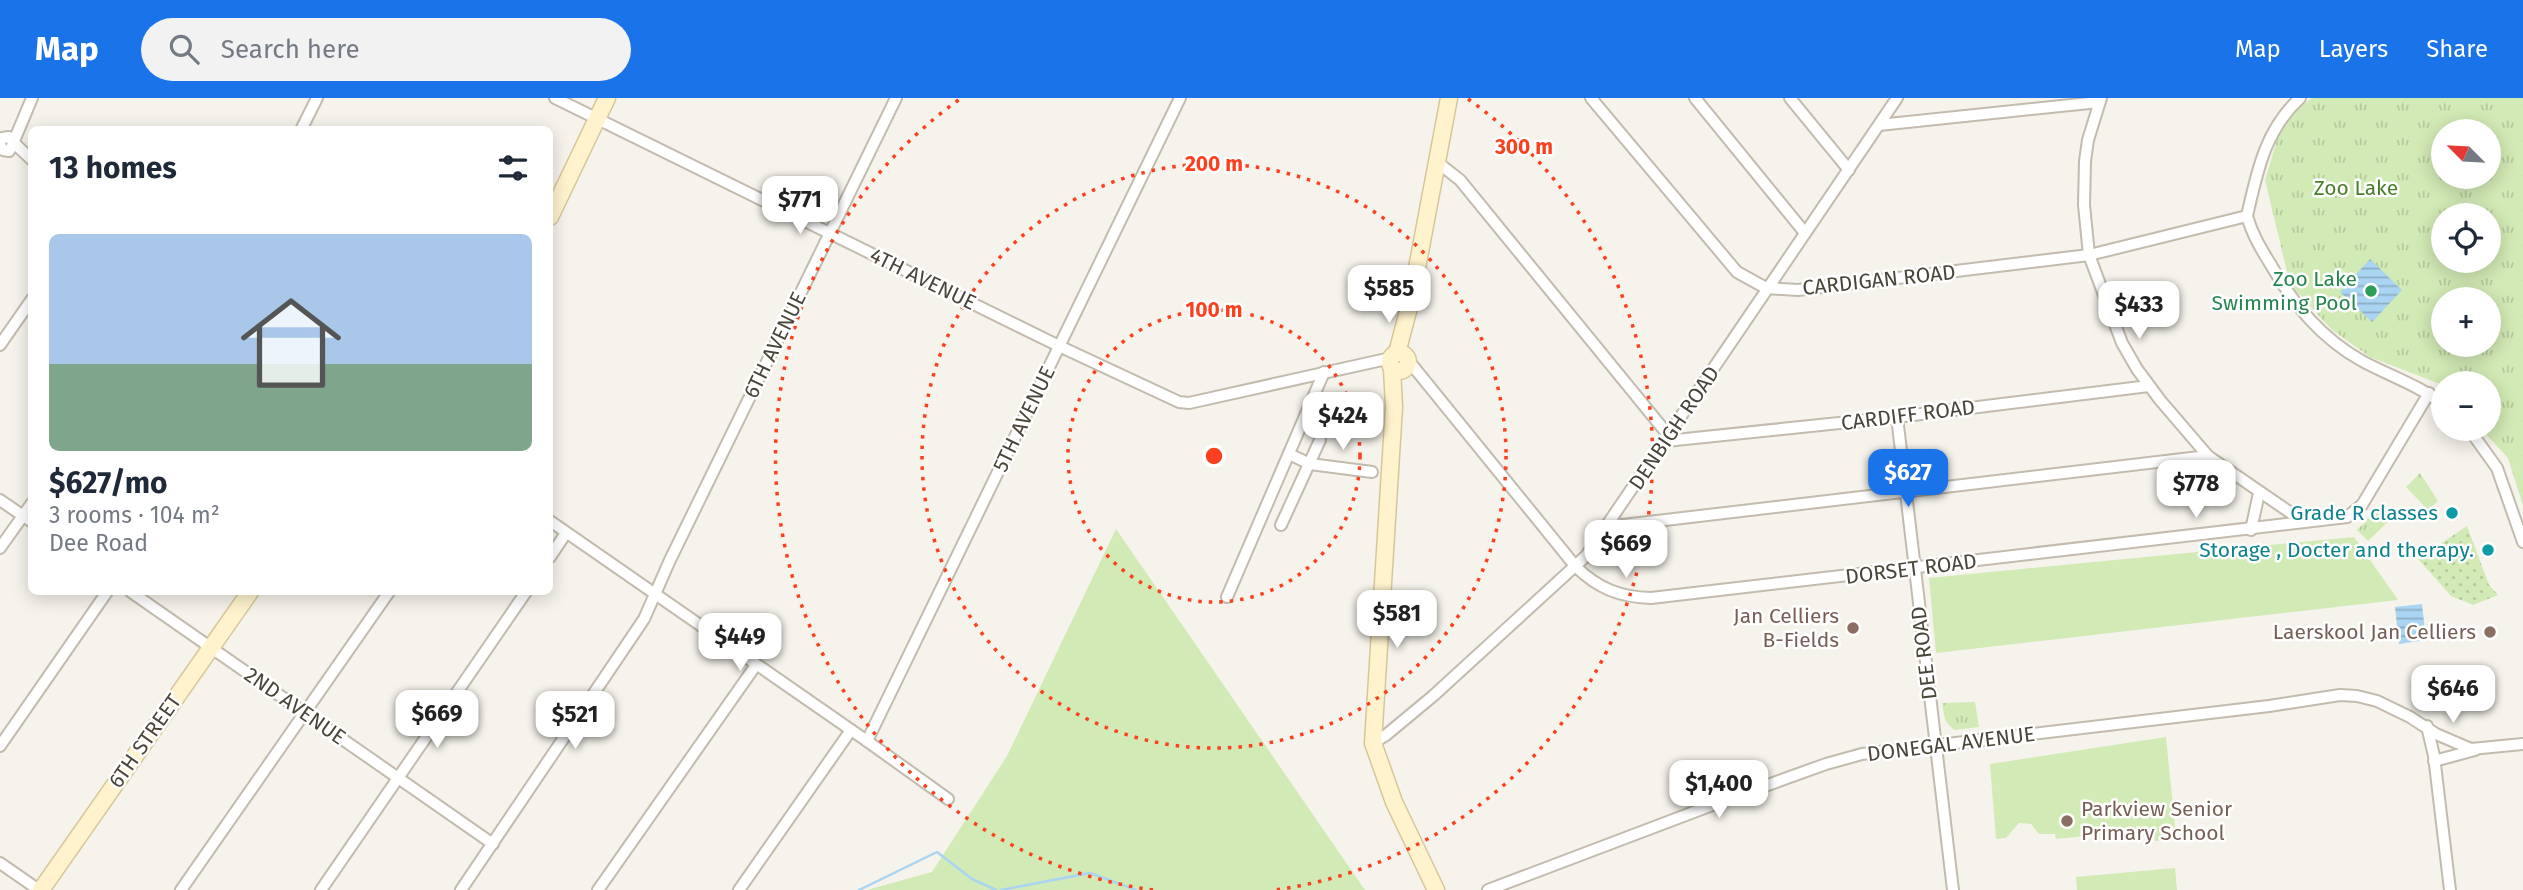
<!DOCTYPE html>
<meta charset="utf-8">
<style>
body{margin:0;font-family:"Fira Sans",sans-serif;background:#f2f2f3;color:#1f2937;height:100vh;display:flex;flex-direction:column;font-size:26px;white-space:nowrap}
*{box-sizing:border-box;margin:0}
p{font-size:23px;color:#747a83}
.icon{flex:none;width:38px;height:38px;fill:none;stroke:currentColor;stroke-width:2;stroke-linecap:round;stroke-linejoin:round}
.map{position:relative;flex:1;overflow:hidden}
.details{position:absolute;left:28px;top:28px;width:525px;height:469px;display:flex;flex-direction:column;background:#fff;border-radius:10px;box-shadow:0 4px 18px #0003}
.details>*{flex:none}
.needle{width:46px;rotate:294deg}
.fabs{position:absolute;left:2431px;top:21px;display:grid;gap:14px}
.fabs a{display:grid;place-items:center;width:70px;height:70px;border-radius:50%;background:#fff;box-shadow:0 4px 18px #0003;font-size:35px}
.price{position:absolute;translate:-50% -60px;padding:0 16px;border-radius:14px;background:#fff;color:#222;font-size:23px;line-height:46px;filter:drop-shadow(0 2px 4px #0008)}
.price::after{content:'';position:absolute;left:50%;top:42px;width:21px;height:16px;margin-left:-10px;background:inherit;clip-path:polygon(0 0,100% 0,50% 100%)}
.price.selected{background:#1a73e8;color:#fff}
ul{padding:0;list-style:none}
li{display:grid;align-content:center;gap:14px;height:371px;padding:0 21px}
li span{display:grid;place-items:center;height:217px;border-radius:10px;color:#555}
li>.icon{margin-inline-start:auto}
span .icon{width:126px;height:126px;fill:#fffc;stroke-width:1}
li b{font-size:30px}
h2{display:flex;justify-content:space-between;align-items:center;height:84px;padding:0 21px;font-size:30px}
header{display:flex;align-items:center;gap:42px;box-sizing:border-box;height:98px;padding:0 35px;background:#1a73e8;color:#fff}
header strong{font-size:33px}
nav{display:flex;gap:38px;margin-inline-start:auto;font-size:24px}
.search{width:490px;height:63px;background:#f2f2f3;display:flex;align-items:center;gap:18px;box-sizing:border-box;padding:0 24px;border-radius:38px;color:#747a83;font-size:26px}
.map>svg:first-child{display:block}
.grass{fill:#d2eab5}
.park{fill:url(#park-tufts);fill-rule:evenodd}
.garden{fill:url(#garden-dots)}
.water{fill:url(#water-rules)}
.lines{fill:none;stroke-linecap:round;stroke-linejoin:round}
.stream{stroke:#a9d4f2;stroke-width:2.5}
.street-casing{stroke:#c2bbae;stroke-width:14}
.secondary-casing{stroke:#d6c79b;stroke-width:19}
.street{stroke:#fff;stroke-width:10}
.secondary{stroke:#fff3cd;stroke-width:16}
.ring{fill:none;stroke:#fc3f1d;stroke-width:3.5;stroke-dasharray:3.5 7}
.leisure-dot{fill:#2e9e5b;stroke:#fff;stroke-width:2.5}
.culture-dot{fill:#0f9aa8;stroke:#fff;stroke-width:2.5}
.education-dot{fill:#8d6e63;stroke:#fff;stroke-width:2.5}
.labels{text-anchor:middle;stroke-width:5;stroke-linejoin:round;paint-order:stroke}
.park-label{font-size:21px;fill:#4a7f2a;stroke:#fff}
.street-label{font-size:21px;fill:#4b4439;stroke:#fff}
.leisure-label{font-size:21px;fill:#27864d;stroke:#fff;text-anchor:end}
.culture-label{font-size:21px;fill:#0d838f;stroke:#fff;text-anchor:end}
.education-label{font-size:21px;fill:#785e54;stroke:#fff;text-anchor:end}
.centre{fill:#fc3f1d;stroke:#fff;stroke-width:3.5}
.ring-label{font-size:21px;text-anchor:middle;font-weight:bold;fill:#fc3f1d;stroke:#fff;stroke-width:5;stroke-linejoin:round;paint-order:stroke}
</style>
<header>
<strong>Map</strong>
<div class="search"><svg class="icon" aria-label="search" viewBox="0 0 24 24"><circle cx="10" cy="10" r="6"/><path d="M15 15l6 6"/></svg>Search here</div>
<nav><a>Map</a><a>Layers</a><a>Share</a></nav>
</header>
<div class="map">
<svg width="2523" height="792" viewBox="0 0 2523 792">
<defs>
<pattern id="park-tufts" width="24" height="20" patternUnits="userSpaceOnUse" patternTransform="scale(1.75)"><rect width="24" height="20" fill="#d2eab5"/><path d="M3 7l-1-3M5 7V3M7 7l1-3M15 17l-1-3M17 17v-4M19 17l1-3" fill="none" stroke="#b6ca9c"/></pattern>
<pattern id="garden-dots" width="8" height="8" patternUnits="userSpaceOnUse" patternTransform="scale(1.75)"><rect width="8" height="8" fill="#d2eab5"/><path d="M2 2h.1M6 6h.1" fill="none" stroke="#b6ca9c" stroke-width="1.8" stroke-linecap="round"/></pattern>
<pattern id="water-rules" width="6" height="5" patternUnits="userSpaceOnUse" patternTransform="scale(1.75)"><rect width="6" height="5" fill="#a9d4f2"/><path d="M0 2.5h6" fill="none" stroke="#8caec5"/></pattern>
</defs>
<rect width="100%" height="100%" fill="#f6f3ec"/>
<g class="grass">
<path d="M1116,431L1365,792H867L932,774L1007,658Z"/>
<path d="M2354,439L2398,502L1936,555L1929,480Z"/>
<path d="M2166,639L2175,729L2173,741L2155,743L2153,731L2056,741L2055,736H2039L2031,726L2019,725L2006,740L1996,741L1990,666Z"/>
<path d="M2175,770L2177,792H2077L2076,779Z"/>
</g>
<g class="park">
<path d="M2312,0H2523V408L2508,360L2481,331H2488V285H2443V289L2440,286L2370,259L2331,231L2290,186L2265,82L2283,22ZM2443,33H2488V79H2443ZM2443,117H2488V163H2443ZM2443,201H2488V247H2443Z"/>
<path d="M2420,375L2438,403L2428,412L2406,389Z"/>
<path d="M2380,408L2393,419L2368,443L2357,432Z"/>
<path d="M1975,604L1979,629L1955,632C1943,624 1945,618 1942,605Z"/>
</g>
<path class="garden" d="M2467,428L2489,487L2498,497L2473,507L2451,498L2418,461Z"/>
<g class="water">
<path d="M2370,161L2402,192L2372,224L2340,194Z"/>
<path d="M2422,506L2426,542L2399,546L2395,509Z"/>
</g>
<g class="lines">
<g class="stream">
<path d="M859,792L937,754L972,781L996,792"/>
<path d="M1001,792L1090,775L1136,792"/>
</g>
<defs>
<g id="street">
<path d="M555,0L1059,248L1179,304L1189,305L1391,260"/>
<path d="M1591,0L1737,174L1766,190L1798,192L2089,157L2247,118"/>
<path d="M1695,0L1805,135"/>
<path d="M1790,0L1849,72"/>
<path d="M2101,0L2088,42L2085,63L2084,107L2089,157L2122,245L2137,271L2160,302L2208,358L2304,424"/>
<path d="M1879,27L2099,4"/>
<path d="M301,32L317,0"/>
<path d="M14,43L32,0"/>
<path d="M0,45L2,40L9,39L14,45L9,53L3,52L0,47"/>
<path d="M14,45L32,62"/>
<path d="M1437,64L1460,82L1669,338"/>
<path d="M2247,118C2252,136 2261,151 2271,167C2294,207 2321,240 2362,263C2390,278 2418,287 2443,306"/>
<path d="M2247,118C2257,74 2265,32 2300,0"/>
<path d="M0,247L32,201"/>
<path d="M1408,262L1576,469C1599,491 1620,499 1651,500L2347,419L2362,407L2429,295"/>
<path d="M1897,319L1953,792"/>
<path d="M2469,331L2497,370L2523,444"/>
<path d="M1666,343L1897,319L2149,288"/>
<path d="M1289,356L1310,366L1372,374"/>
<path d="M0,402L32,424"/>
<path d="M550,423L867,643L948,701"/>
<path d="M1609,426L1623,427L2208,358"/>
<path d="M1281,427L1320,342"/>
<path d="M2251,432L2259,395"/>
<path d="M0,450L32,405"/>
<path d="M550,459L566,435"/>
<path d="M131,494L493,746"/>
<path d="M1227,499L1324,274"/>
<path d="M2427,628L2434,658L2450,792"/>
<path d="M867,643L1180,0"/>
<path d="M1373,645L1386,637L1433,598L1586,458L1897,0"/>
<path d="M0,648L107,494"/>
<path d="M2434,663L2475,652"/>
<path d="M0,765L39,792"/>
<path d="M181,792L389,494"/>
<path d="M321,792L526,494"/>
<path d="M461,792L644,521L670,462L896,0"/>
<path d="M598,792L756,567"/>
<path d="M739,792L851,632"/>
<path d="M1488,792L1715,706L1826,666L1862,656L2269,608L2340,597L2357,598L2377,603L2410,619L2436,636L2471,651L2523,646"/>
</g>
<g id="secondary">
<path d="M550,119L607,0"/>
<circle cx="1399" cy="264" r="9"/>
<path d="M1397,255L1411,202L1449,0"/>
<path d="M1392,270L1394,309L1373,645L1394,704L1436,792"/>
<path d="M41,792L250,494"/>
</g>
</defs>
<use href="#street" class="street-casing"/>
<use href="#secondary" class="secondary-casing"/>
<use href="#street" class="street"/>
<use href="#secondary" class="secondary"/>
</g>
<g class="ring">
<circle cx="1214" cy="358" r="146"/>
<circle cx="1214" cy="358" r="292"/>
<path d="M1153 792A438 438 0 0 1 960 1M1468 1A438 438 0 0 1 1275 792"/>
</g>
<circle class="leisure-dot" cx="2371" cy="193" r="7"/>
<g class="culture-dot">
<circle cx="2452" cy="415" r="7"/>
<circle cx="2488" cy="452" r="7"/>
</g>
<g class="education-dot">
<circle cx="1853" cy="530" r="7"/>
<circle cx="2490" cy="534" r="7"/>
<circle cx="2067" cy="723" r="7"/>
</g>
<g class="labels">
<g class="park-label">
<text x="2356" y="97">Zoo Lake</text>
</g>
<g class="street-label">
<text transform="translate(923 181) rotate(26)" y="7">4TH AVENUE</text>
<text transform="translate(1879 182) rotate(-6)" y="7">CARDIGAN ROAD</text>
<text transform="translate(775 247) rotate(-64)" y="7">6TH AVENUE</text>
<text transform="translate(1908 317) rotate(-7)" y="7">CARDIFF ROAD</text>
<text transform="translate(1024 321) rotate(-64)" y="7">5TH AVENUE</text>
<text transform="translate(1674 330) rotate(-56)" y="7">DENBIGH ROAD</text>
<text transform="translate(1911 471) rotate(-7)" y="7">DORSET ROAD</text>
<text transform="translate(1924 555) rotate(-97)" y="7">DEE ROAD</text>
<text transform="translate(295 608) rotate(35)" y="7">2ND AVENUE</text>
<text transform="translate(145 643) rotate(-55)" y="7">6TH STREET</text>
<text transform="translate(1951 646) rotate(-7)" y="7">DONEGAL AVENUE</text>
</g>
<g class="leisure-label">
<text x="2357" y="188">Zoo Lake<tspan x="2357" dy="24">Swimming Pool</tspan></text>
</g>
<g class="culture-label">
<text x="2438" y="422">Grade R classes</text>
<text x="2474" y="459">Storage , Docter and therapy.</text>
</g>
<g class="education-label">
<text x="1839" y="525">Jan Celliers<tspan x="1839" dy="24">B-Fields</tspan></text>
<text x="2476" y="541">Laerskool Jan Celliers</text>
<text x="2081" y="718" text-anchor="start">Parkview Senior<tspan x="2081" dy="24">Primary School</tspan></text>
</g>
</g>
<circle cx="1214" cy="358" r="10" class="centre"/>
<g class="ring-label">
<text x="1524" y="56">300 m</text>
<text x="1214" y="73">200 m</text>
<text x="1214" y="219">100 m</text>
</g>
</svg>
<div class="fabs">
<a><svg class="needle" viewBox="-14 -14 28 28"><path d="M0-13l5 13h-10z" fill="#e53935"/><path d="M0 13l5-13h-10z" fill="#747a83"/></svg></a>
<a><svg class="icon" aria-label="locate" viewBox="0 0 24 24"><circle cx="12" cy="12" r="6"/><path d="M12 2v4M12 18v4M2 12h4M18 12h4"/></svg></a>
<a>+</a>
<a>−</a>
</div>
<b class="price" style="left:800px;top:138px">$771</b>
<b class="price" style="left:1389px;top:227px">$585</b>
<b class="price" style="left:2139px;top:243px">$433</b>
<b class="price" style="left:1343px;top:354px">$424</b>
<b class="price selected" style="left:1908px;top:411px">$627</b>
<b class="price" style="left:2196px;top:422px">$778</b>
<b class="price" style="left:1626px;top:482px">$669</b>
<b class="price" style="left:1397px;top:552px">$581</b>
<b class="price" style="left:740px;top:575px">$449</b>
<b class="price" style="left:2453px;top:627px">$646</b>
<b class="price" style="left:437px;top:652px">$669</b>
<b class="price" style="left:575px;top:653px">$521</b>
<b class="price" style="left:1719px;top:722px">$1,400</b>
<section class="details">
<h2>13 homes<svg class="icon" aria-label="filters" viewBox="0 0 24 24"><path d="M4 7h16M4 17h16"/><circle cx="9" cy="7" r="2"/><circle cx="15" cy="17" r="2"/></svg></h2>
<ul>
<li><span style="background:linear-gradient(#a9c7e8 60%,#7fa58c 0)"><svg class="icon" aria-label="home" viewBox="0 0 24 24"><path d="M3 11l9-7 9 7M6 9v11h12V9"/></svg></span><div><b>$627/mo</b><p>3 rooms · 104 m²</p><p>Dee Road</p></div></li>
</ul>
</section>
</div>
